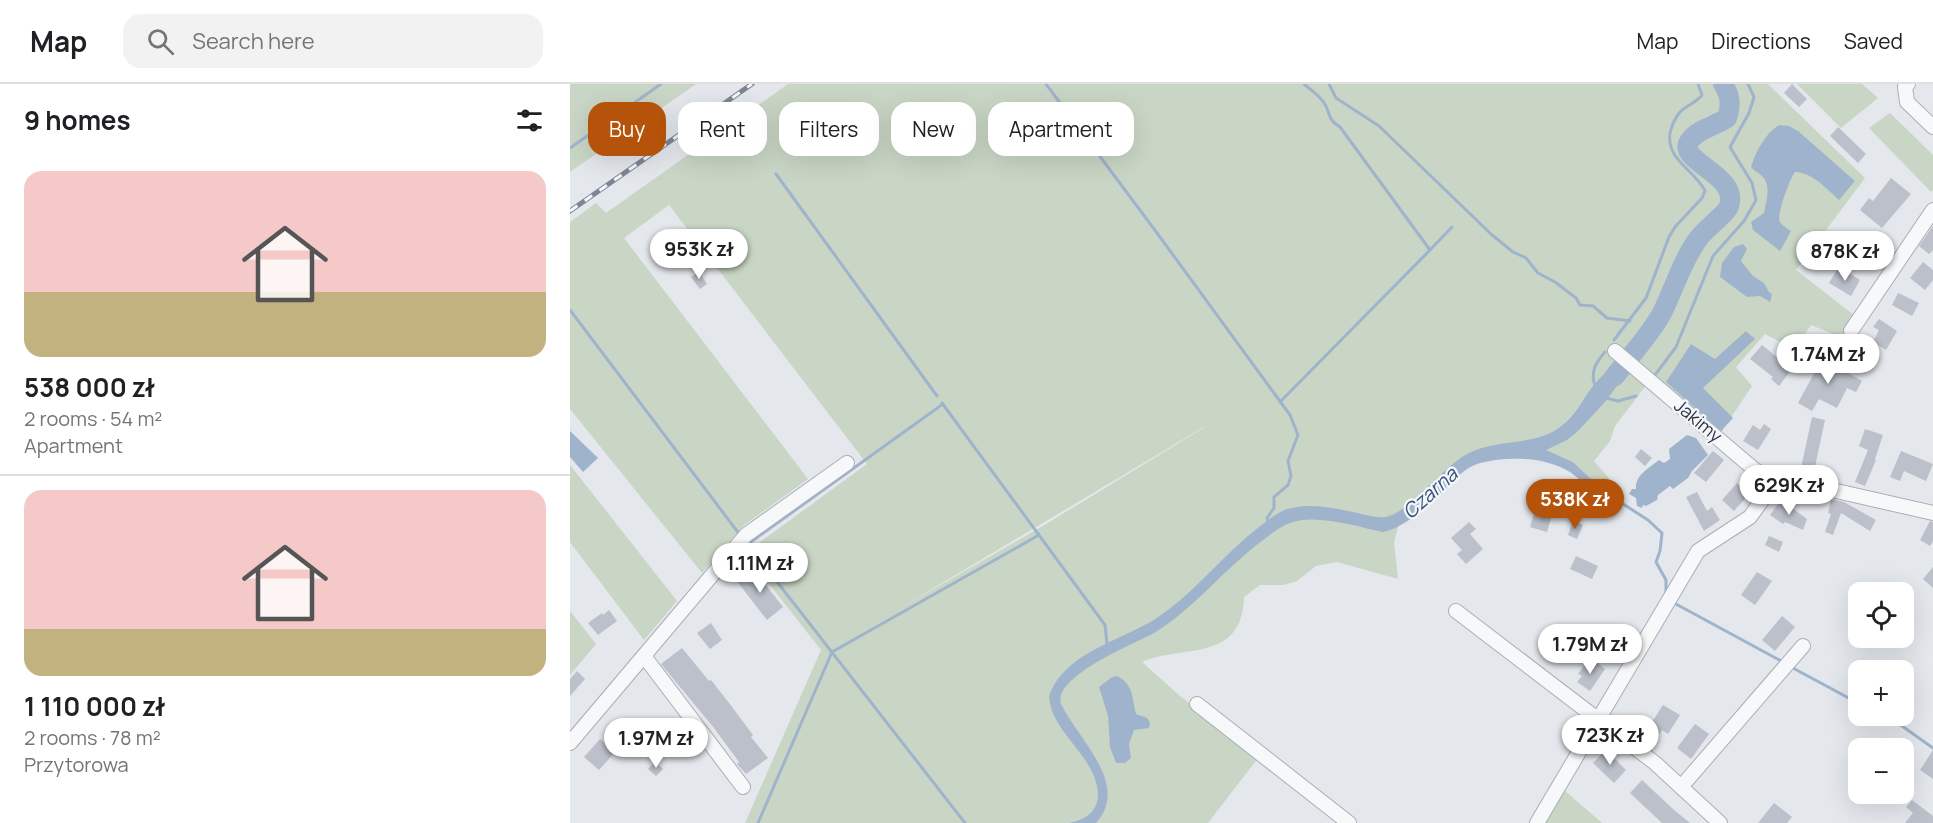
<!DOCTYPE html>
<meta charset="utf-8">
<style>
body{margin:0;font-family:Manrope,sans-serif;background:#f2f2f2;color:#202124;height:100vh;display:flex;flex-direction:column;font-size:22px;white-space:nowrap}
*{box-sizing:border-box;margin:0}
p{font-size:20px;color:#757577}
.icon{flex:none;width:33px;height:33px;fill:none;stroke:currentColor;stroke-width:2;stroke-linecap:round;stroke-linejoin:round}
.map{position:relative;flex:1;overflow:hidden}
.drawer{display:flex;flex-direction:column;background:#fff;width:570px}
.drawer>*{flex:none}
.top-card{position:absolute;left:18px;top:18px;width:570px;height:54px;display:flex;gap:12px}
.buttons{position:absolute;left:1278px;top:498px;display:grid;gap:12px}
.buttons a{display:grid;place-items:center;width:66px;height:66px;border-radius:12px;background:#fff;box-shadow:0 6px 24px #0002;font-size:30px}
.price{position:absolute;translate:-50% -51px;padding:0 14px;border-radius:21px;background:#fff;color:#222;font-size:20px;line-height:39px;filter:drop-shadow(0 2px 3px #0008)}
.price::after{content:'';position:absolute;left:50%;top:36px;width:18px;height:14px;margin-left:-9px;background:inherit;clip-path:polygon(0 0,100% 0,50% 100%)}
.price.current{background:#b45309;color:#fff}
ul{padding:0;list-style:none}
li{display:grid;align-content:center;gap:12px;height:318px;padding:0 24px}
li+li{border-top:2px solid #e0e0e0}
li span{display:grid;place-items:center;height:186px;border-radius:18px;color:#555}
li>.icon{margin-inline-start:auto}
span .icon{width:108px;height:108px;fill:#fffc;stroke-width:1}
li b{font-size:26px}
h2{display:flex;justify-content:space-between;align-items:center;height:72px;padding:0 24px;font-size:26px}
.tag{padding:0 21px;border-radius:18px;background:#fff;box-shadow:0 6px 24px #0002;font-size:21px;line-height:54px}
.tag.current{background:#b45309;color:#fff}
header{display:flex;align-items:center;gap:36px;box-sizing:border-box;height:84px;padding:0 30px;background:#fff;border-bottom:2px solid #e0e0e0}
header strong{font-size:28px}
nav{display:flex;gap:33px;margin-inline-start:auto;font-size:21px}
.search{width:420px;height:54px;background:#f2f2f2;display:flex;align-items:center;gap:15px;box-sizing:border-box;padding:0 21px;border-radius:18px;color:#757577;font-size:22px}
main{display:flex;flex:1;min-height:0}
.map>svg:first-child{display:block}
.green{fill:#c9d6c5;fill-rule:evenodd}
.water{fill:#9fb4cc}
.lines{fill:none;stroke-linecap:round;stroke-linejoin:round}
.stream{stroke:#9fb4cc;stroke-width:3}
.river{stroke:#9fb4cc;stroke-width:20}
.building{fill:#bbc0ca}
.minor-casing{stroke:#a9aeb7;stroke-width:16}
.minor{stroke:#f7f8fa;stroke-width:14}
.rail-casing{stroke:#7d8696;stroke-width:5}
.rail{stroke:#f4f6f9;stroke-width:3;stroke-dasharray:9;stroke-linecap:butt}
.labels{text-anchor:middle;stroke-width:4.5;stroke-linejoin:round;paint-order:stroke}
.street-label{font-size:18px;fill:#2b3445;stroke:#f4f6f9}
.water-label{font-size:20px;font-style:italic;fill:#34527a;stroke:#f4f6f9}
</style>
<header>
<strong>Map</strong>
<div class="search"><svg class="icon" aria-label="search" viewBox="0 0 24 24"><circle cx="10" cy="10" r="6"/><path d="M15 15l6 6"/></svg>Search here</div>
<nav><a>Map</a><a>Directions</a><a>Saved</a></nav>
</header>
<main>
<section class="drawer">
<h2>9 homes<svg class="icon" aria-label="filters" viewBox="0 0 24 24"><path d="M4 7h16M4 17h16"/><circle cx="9" cy="7" r="2"/><circle cx="15" cy="17" r="2"/></svg></h2>
<ul>
<li><span style="background:linear-gradient(#f6c9c9 65%,#c2b280 0)"><svg class="icon" aria-label="home" viewBox="0 0 24 24"><path d="M3 11l9-7 9 7M6 9v11h12V9"/></svg></span><div><b>538 000 zł</b><p>2 rooms · 54 m²</p><p>Apartment</p></div></li>
<li><span style="background:linear-gradient(#f6c9c9 75%,#c2b280 0)"><svg class="icon" aria-label="home" viewBox="0 0 24 24"><path d="M3 11l9-7 9 7M6 9v11h12V9"/></svg></span><div><b>1 110 000 zł</b><p>2 rooms · 78 m²</p><p>Przytorowa</p></div></li>
</ul>
</section>
<div class="map">
<svg width="1363" height="739" viewBox="0 0 1363 739">
<rect width="100%" height="100%" fill="#e4e7ec"/>
<g class="green">
<path d="M0,0H126L0,88Z"/>
<path d="M218,0H1198L1295,94L1226,186L1285,232L1271,253L1241,241L1224,265L1195,250L1166,283L1182,302L1146,356L1078,299L1045,342L1040,357L1024,377L1039,394L1033,402L1020,394L1003,378L975,366L898,376L830,437L824,458L828,495L767,478L746,482L727,497L713,501H690L674,513C672,579 614,560 572,578L609,611L688,674L638,739H175L251,566L175,469L297,380L99,121L54,154L238,395L173,442L132,489L0,325V138L26,119L36,129ZM635,343L471,443L327,526L634,343Z"/>
<path d="M1227,0H1292L1308,14L1271,44Z"/>
<path d="M1320,29L1363,71V106L1361,108L1299,44Z"/>
<path d="M0,381L107,517L74,556L0,458Z"/>
<path d="M0,527L26,560L0,591Z"/>
<path d="M994,706L1032,739H974Z"/>
</g>
<g class="water">
<path d="M1209,41L1219,42L1228,47L1285,97L1269,116C1256,104 1243,89 1225,88C1220,94 1206,132 1210,138C1212,141 1218,145 1221,147L1210,167L1183,146L1181,138L1194,129C1196,117 1202,102 1192,92C1188,88 1185,88 1181,83C1186,67 1195,50 1209,41Z"/>
<path d="M1173,160L1177,165L1171,177L1183,192L1194,199L1199,208L1202,210L1200,218L1190,212L1177,213L1150,193L1152,179L1164,163Z"/>
<path d="M1176,247L1185,255L1133,304L1163,334L1151,347L1096,298L1121,260L1145,275Z"/>
<path d="M1047,276L1060,285L1035,318L1008,347L997,356L976,366L1003,378L1020,394L1047,408L1050,418C1028,417 1016,399 1000,388C987,380 971,376 956,375C941,374 924,375 910,379C895,383 884,396 873,407C857,422 836,443 813,448C788,443 748,430 723,438C712,441 701,450 692,457C654,485 625,524 584,549C564,560 483,592 491,620C508,655 561,701 526,739H499C527,734 534,715 523,690C512,664 481,643 479,612C497,565 555,557 591,531C627,506 654,470 689,443C696,438 704,431 712,427C735,417 764,424 788,429C796,431 806,434 815,433C836,431 874,382 897,370C928,353 968,364 995,339C1006,330 1012,317 1020,306C1028,295 1038,286 1047,276Z"/>
<path d="M0,347L28,374L13,388L0,373Z"/>
<path d="M1117,351L1126,354L1138,371L1122,387L1118,394L1103,405L1100,402L1088,411L1087,416L1076,422L1073,421L1072,424L1067,422L1066,414L1059,410L1062,405H1066C1065,391 1078,385 1089,376L1094,379L1100,375L1099,365Z"/>
<path d="M547,592C564,601 562,614 566,630L577,634L580,639L579,644L564,646L559,660L561,674L555,679H546L540,663L538,632L529,603L542,593Z"/>
</g>
<g class="lines">
<g class="stream">
<path d="M476,0L587,149L720,331L728,351L718,377L721,392L718,401L704,413V424L697,434L698,438"/>
<path d="M759,0L766,14L809,42L922,151L943,168L956,174L968,189L985,198L1006,214L1010,221L1023,222L1037,234L1060,237"/>
<path d="M0,64L91,0"/>
<path d="M206,90L367,312"/>
<path d="M860,166L882,143"/>
<path d="M0,226L170,451"/>
<path d="M1044,256L1076,214L1099,153L1105,143L1132,114L1135,107C1125,86 1096,76 1100,49C1102,41 1105,34 1110,28C1117,21 1126,19 1132,11L1128,0"/>
<path d="M1085,291L1106,263L1143,172L1174,137L1186,116L1182,99L1160,63L1179,29L1184,13L1178,0"/>
<path d="M1025,302C1020,288 1026,278 1035,268"/>
<path d="M1036,314L1048,317L1066,312"/>
<path d="M710,318L860,166L770,43C758,35 761,33 756,22C751,12 742,7 734,0"/>
<path d="M372,319L535,541L537,560"/>
<path d="M1050,418L1078,436L1092,449L1090,467L1086,478L1096,496V512"/>
<path d="M176,458L395,739"/>
<path d="M178,460L373,320"/>
<path d="M1104,519L1213,578"/>
<path d="M1221,583L1288,619"/>
<path d="M1312,632L1332,642L1363,664"/>
<path d="M188,739L262,568L469,451"/>
</g>
<path class="river" d="M1045,292C1060,272 1080,251 1092,229C1104,205 1112,177 1128,155C1135,145 1157,129 1159,122C1170,89 1102,77 1121,55C1129,45 1147,41 1157,34C1161,21 1161,12 1153,0"/>
</g>
<g class="building">
<path d="M1222,0L1237,15L1229,23L1214,9Z"/>
<path d="M1268,43L1296,70L1288,79L1260,52Z"/>
<path d="M1321,94L1341,110L1312,144L1290,126L1299,114L1303,117Z"/>
<path d="M1363,142V166L1359,170L1349,162Z"/>
<path d="M1291,150L1306,162L1297,173L1282,162Z"/>
<path d="M1353,178L1363,186V196L1355,206L1340,194Z"/>
<path d="M1269,183L1290,196L1281,212L1259,199Z"/>
<path d="M129,188L137,200L130,205L121,193Z"/>
<path d="M1328,209L1349,219L1342,232L1322,221Z"/>
<path d="M1309,235L1327,247L1316,266L1303,258L1309,246L1303,243Z"/>
<path d="M1192,261L1222,285L1209,302L1201,295L1203,293L1180,275Z"/>
<path d="M1254,271L1268,278V283L1292,297L1286,308L1277,304L1267,324L1249,315L1242,327L1228,319Z"/>
<path d="M1242,333L1255,336L1244,387L1231,384Z"/>
<path d="M1194,340L1201,345L1188,366L1173,357L1183,341L1190,346Z"/>
<path d="M1295,345L1313,351L1305,375L1306,376L1295,402L1285,398L1298,366L1289,362Z"/>
<path d="M1071,365L1082,374L1075,382L1065,373Z"/>
<path d="M1143,367L1154,376L1136,398L1124,389Z"/>
<path d="M1331,367L1363,380L1356,397L1334,387L1330,397L1320,393Z"/>
<path d="M1167,399L1179,410L1164,427L1152,416Z"/>
<path d="M1127,408L1137,427L1142,423L1150,436L1134,447L1116,413Z"/>
<path d="M1261,415L1274,418L1306,436L1300,447L1271,429L1263,451L1255,448L1261,430L1258,429Z"/>
<path d="M1211,416L1237,435L1233,446L1215,438L1213,440L1200,431Z"/>
<path d="M965,426L982,431L977,448L960,443Z"/>
<path d="M1003,437L1013,441L1007,455L998,451Z"/>
<path d="M1360,437L1363,438V457L1360,462L1350,456Z"/>
<path d="M899,438L906,445L900,450L913,465L896,480L887,470L892,466L881,454Z"/>
<path d="M1199,452L1213,458L1209,468L1195,461Z"/>
<path d="M1006,472L1028,482L1022,495L1000,485Z"/>
<path d="M182,483L213,523L197,536L166,496Z"/>
<path d="M1363,483V504L1353,495Z"/>
<path d="M1187,488L1202,497L1185,521L1171,511Z"/>
<path d="M39,526L47,537L28,551L18,539L32,529L33,531Z"/>
<path d="M1212,532L1225,543L1205,567L1192,556Z"/>
<path d="M141,539L152,556L140,565L127,549Z"/>
<path d="M112,564L139,597L141,596L159,619L183,651L181,653L198,674L176,690L167,680L169,678L144,644L91,580Z"/>
<path d="M1025,577L1035,585L1020,607L1007,598L1012,592L1008,590L1016,579L1021,583Z"/>
<path d="M7,587L15,595L0,612V595Z"/>
<path d="M1093,621L1110,631L1098,650L1092,646L1088,652L1077,646Z"/>
<path d="M1125,640L1139,650L1121,675L1107,664Z"/>
<path d="M30,655L45,668L29,686L14,673Z"/>
<path d="M1036,666L1056,686L1044,699L1023,679Z"/>
<path d="M1363,666V695L1350,686Z"/>
<path d="M85,678L93,685L86,692L78,685Z"/>
<path d="M1072,696L1104,726L1120,739H1092L1060,709Z"/>
<path d="M1342,716L1363,732V739H1335L1343,729L1336,723Z"/>
<path d="M1204,719L1222,733L1217,739H1188Z"/>
</g>
<g class="lines">
<defs>
<g id="minor">
<path d="M1338,0L1335,3L1337,18L1363,43"/>
<path d="M1281,247L1363,126"/>
<path d="M1045,267L1185,386L1205,398L1240,401L1363,429"/>
<path d="M886,527L1085,679L1150,739"/>
<path d="M74,572L173,703"/>
<path d="M627,620L779,739"/>
<path d="M0,659L176,451L277,379"/>
<path d="M1111,703L1233,562"/>
<path d="M967,739L1128,467L1180,433L1205,398"/>
</g>
</defs>
<use href="#minor" class="minor-casing"/>
<use href="#minor" class="minor"/>
<defs>
<path id="rail" d="M0,127L182,0"/>
</defs>
<use href="#rail" class="rail-casing"/>
<use href="#rail" class="rail"/>
</g>
<g class="labels">
<g class="street-label">
<text transform="translate(1128 337) rotate(40)" y="6">Jakimy</text>
</g>
<g class="water-label">
<text transform="translate(860 409) rotate(-42)" y="7">Czarna</text>
</g>
</g>
</svg>
<div class="buttons">
<a><svg class="icon" aria-label="locate" viewBox="0 0 24 24"><circle cx="12" cy="12" r="6"/><path d="M12 2v4M12 18v4M2 12h4M18 12h4"/></svg></a>
<a>+</a>
<a>−</a>
</div>
<b class="price" style="left:129px;top:196px">953K zł</b>
<b class="price" style="left:1275px;top:198px">878K zł</b>
<b class="price" style="left:1258px;top:301px">1.74M zł</b>
<b class="price" style="left:1219px;top:432px">629K zł</b>
<b class="price current" style="left:1005px;top:446px">538K zł</b>
<b class="price" style="left:190px;top:510px">1.11M zł</b>
<b class="price" style="left:1020px;top:591px">1.79M zł</b>
<b class="price" style="left:1040px;top:682px">723K zł</b>
<b class="price" style="left:86px;top:685px">1.97M zł</b>
<div class="top-card">
<a class="tag current">Buy</a>
<a class="tag">Rent</a>
<a class="tag">Filters</a>
<a class="tag">New</a>
<a class="tag">Apartment</a>
</div>
</div>
</main>
